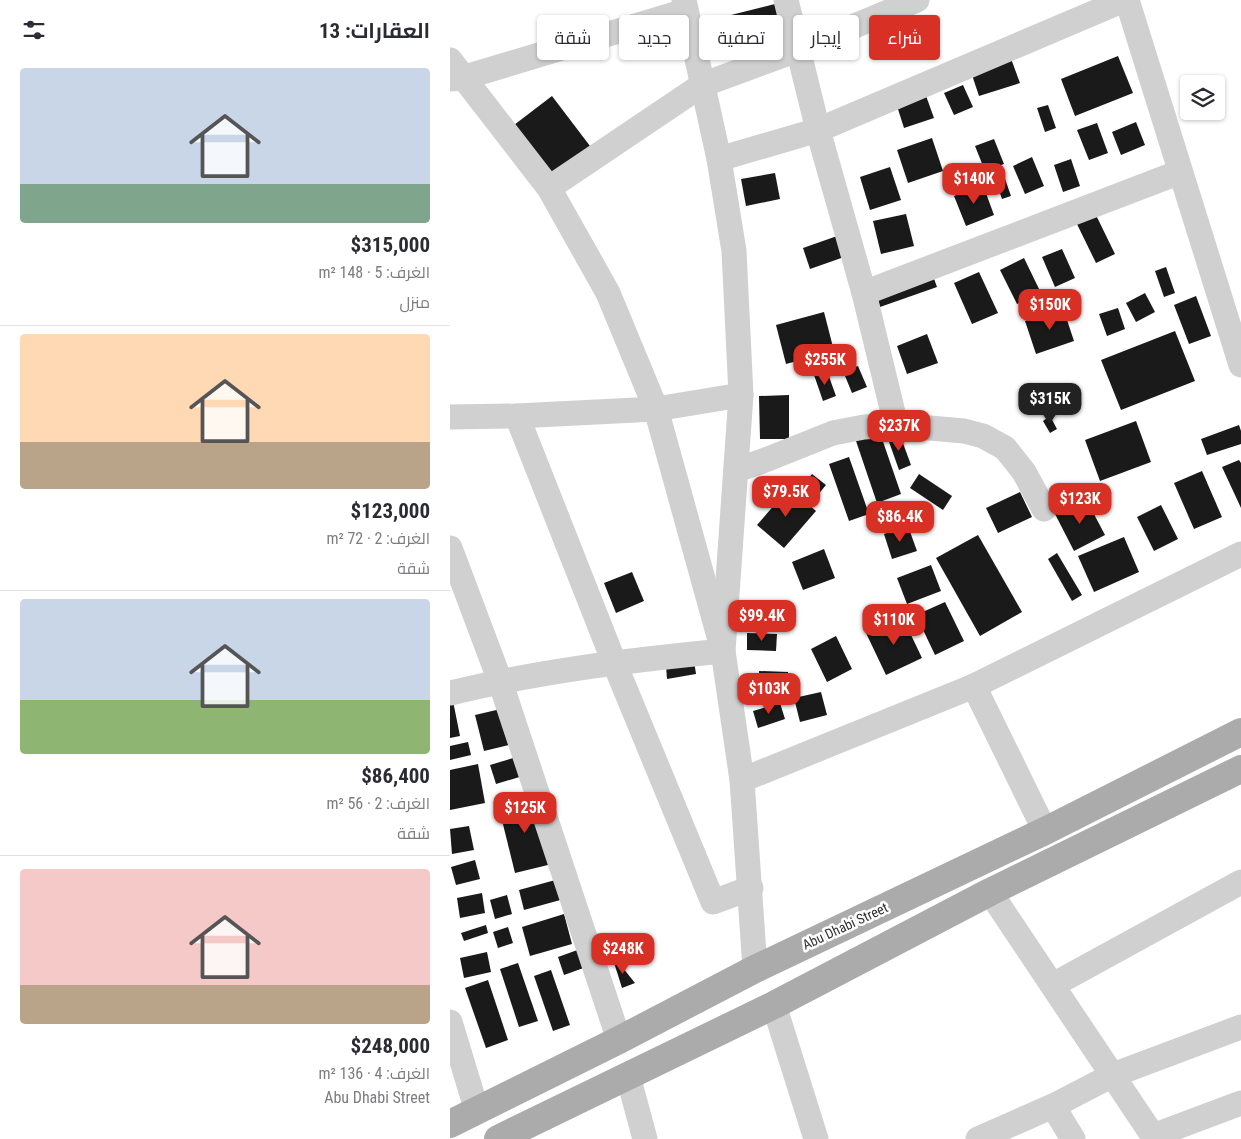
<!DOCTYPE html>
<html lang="ar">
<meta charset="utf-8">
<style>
body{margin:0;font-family:"Roboto Condensed",Cairo,sans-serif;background:#f2f2f3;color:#2b2b33;direction:rtl;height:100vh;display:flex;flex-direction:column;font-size:19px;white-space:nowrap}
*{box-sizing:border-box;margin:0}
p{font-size:16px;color:#7c7c81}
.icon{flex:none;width:28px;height:28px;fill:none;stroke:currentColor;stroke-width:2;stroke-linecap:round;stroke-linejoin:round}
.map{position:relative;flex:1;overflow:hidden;direction:ltr}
.panel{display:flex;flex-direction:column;background:#fff;width:450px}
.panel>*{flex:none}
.hud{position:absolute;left:15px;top:15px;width:475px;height:45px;direction:rtl;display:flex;gap:10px}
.buttons{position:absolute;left:730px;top:75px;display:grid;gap:10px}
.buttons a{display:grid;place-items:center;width:45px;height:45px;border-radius:5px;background:#fff;box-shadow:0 1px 4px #0004;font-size:25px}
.price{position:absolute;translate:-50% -42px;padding:0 11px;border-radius:10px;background:#d93025;color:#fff;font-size:16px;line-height:32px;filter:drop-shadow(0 1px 2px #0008)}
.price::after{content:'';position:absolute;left:50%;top:30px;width:15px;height:11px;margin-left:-8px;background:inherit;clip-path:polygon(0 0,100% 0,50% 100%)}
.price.active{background:#222;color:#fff}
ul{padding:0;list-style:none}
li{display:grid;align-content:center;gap:10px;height:265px;padding:0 20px}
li+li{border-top:1px solid #e1e1e2}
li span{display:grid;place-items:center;height:155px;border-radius:5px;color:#555}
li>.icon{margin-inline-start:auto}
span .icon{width:90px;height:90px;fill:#fffc;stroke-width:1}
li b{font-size:21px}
h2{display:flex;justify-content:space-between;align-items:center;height:60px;padding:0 20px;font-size:21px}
.tag{padding:0 18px;border-radius:5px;background:#fff;box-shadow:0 1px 4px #0004;font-size:18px;line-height:45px}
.tag.active{background:#d93025;color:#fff}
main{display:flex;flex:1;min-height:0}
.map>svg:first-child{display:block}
.building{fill:#1a1a1a}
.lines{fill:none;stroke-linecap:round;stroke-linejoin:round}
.minor{stroke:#d0d0d0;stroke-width:25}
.major{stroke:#ababab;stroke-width:28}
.labels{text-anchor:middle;stroke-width:5;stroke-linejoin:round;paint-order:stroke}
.street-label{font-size:14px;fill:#333;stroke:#fff}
</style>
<main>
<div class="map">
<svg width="791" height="1139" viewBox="0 0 791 1139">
<rect width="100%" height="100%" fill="#fff"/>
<g class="building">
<path d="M325,4L331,29L271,44L265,19Z"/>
<path d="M560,56L570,83L529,96L520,69Z"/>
<path d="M668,56L683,93L625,116L611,79Z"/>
<path d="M513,85L523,107L504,115L494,93Z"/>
<path d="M475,93L484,118L454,128L446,103Z"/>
<path d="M102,96L140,146L102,175L64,125Z"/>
<path d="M598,105L606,128L595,132L587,108Z"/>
<path d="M686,122L695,145L671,155L662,132Z"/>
<path d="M647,123L658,153L639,160L627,130Z"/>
<path d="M482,138L493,171L458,183L447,150Z"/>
<path d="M544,139L554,164L535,171L525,146Z"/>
<path d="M582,157L594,186L575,194L563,166Z"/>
<path d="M621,159L630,186L613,192L604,165Z"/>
<path d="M440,167L451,200L420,210L410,177Z"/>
<path d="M325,173L330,199L296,206L291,179Z"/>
<path d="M554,176L561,196L552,199L545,179Z"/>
<path d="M533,185L544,215L516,226L504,196Z"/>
<path d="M643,209L665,254L646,263L624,218Z"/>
<path d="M456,214L464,246L431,254L423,221Z"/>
<path d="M390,235L397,256L360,269L353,248Z"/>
<path d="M612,249L625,278L605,287L592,257Z"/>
<path d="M574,258L591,293L567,304L550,270Z"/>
<path d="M716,267L725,293L714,297L705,271Z"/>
<path d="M529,272L548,313L522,324L504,283Z"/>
<path d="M482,273L487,287L430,307L425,293Z"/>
<path d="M695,293L705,312L686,322L676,303Z"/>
<path d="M746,296L761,336L739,344L724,305Z"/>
<path d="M613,308L624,341L586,354L575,321Z"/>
<path d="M668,308L675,329L657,336L649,314Z"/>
<path d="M374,312L384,351L336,364L326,325Z"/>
<path d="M725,331L745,381L671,410L651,360Z"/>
<path d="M477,334L488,363L457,374L447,346Z"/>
<path d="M408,366L417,387L402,393L393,371Z"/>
<path d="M377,371L386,396L373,401L364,375Z"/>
<path d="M339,395V439H310L309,396Z"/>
<path d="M600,416L607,429L600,433L593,421Z"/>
<path d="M686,421L701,462L650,481L635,440Z"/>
<path d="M789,425L791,431V444L757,455L751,439Z"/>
<path d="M429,430L451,494L427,503L405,438Z"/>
<path d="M450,435L461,465L449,470L438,439Z"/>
<path d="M399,457L419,514L399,521L379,464Z"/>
<path d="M789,460L791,463V508L772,467Z"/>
<path d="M752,471L772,517L744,529L724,483Z"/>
<path d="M362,474L376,485L366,497L352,486Z"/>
<path d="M469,474L502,496L493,510L460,488Z"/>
<path d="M339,488L366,511L334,548L307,525Z"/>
<path d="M570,492L582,517L548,533L536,508Z"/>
<path d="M636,499L655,535L624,551L605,514Z"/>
<path d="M711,505L728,539L704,551L687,517Z"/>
<path d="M458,526L467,551L442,559L434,534Z"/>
<path d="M528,535L572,612L530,636L486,558Z"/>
<path d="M674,537L689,572L644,592L628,556Z"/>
<path d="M374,549L385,578L353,590L342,562Z"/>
<path d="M607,553L632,595L622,601L598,559Z"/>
<path d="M481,565L491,591L457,604L447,578Z"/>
<path d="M182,572L194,601L166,613L154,583Z"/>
<path d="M495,602L514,641L485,655L466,615Z"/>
<path d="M452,616L472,658L436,675L416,633Z"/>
<path d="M297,633L327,634L326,651L297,650Z"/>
<path d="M386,636L402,669L377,682L361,649Z"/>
<path d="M244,661L246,674L217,679L216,666Z"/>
<path d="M309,671L338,672V689L309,688Z"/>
<path d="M371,692L377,715L350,722L344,698Z"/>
<path d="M3,701L10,736L0,738V702Z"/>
<path d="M330,703L335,719L308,728L303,711Z"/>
<path d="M55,708L63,744L34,751L25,715Z"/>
<path d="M18,742L21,755L0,760V746Z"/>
<path d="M70,756L76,775L46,784L40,765Z"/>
<path d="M28,764L35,803L0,810V770Z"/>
<path d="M85,795L102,864L65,873L48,804Z"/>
<path d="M19,826L24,850L2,854L0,829Z"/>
<path d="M25,860L30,879L6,885L1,867Z"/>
<path d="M109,879L114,899L74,910L69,890Z"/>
<path d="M32,893L35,913L10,918L7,898Z"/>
<path d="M57,895L62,914L45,919L40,900Z"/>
<path d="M114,914L122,944L80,956L72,927Z"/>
<path d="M36,925L38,933L14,941L11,933Z"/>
<path d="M58,927L63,943L48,948L43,932Z"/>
<path d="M133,948L139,966L114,975L108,957Z"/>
<path d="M37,952L41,972L14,978L10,958Z"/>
<path d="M161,953L185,983L172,988Z"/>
<path d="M68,963L88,1021L69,1027L50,969Z"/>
<path d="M101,970L120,1025L103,1031L84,976Z"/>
<path d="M38,980L58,1040L36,1048L15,988Z"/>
</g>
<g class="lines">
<g class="minor">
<path d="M234,0L269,159L284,251L291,395L273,651L292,780L305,969"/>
<path d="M336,0L368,130L414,293L730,172"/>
<path d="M677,0L791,365"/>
<path d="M0,60L99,188L158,293L206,409L273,651C181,660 90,671 0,693"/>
<path d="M0,79L12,78L235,11"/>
<path d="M269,159L368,130L674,0"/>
<path d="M99,188L252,85L347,50L467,0"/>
<path d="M414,293L446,425"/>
<path d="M67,416L164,662L263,902L301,888"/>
<path d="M0,417L67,416L206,409L291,395"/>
<path d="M287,470L318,459L383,433L414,427L446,425L514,431L533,436L555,448L574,472L594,509"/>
<path d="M0,548L50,681L169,1040"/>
<path d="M524,686L595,831"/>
<path d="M292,780L524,686L791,554"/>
<path d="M540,892L705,1139"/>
<path d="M603,985L791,882"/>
<path d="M324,1005L366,1139"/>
<path d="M0,1022L27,1111"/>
<path d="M178,1076L195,1139"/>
<path d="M603,1106L623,1139"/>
<path d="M703,1136L791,1103"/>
<path d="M528,1139L603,1106L663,1075L791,1027"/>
</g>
<g class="major">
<path d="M0,1124L169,1040L305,969L595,831L791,732"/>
<path d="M48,1139L324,1005L540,892L791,769"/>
</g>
</g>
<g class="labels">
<g class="street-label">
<text transform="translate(395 926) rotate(-25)" y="5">Abu Dhabi Street</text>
</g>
</g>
</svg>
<div class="buttons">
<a><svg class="icon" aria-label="layers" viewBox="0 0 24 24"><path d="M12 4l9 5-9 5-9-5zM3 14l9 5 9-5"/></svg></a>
</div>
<b class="price" style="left:524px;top:205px">$140K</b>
<b class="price" style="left:600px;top:331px">$150K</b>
<b class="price" style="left:375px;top:386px">$255K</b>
<b class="price active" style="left:600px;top:425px">$315K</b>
<b class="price" style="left:449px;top:452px">$237K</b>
<b class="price" style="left:336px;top:518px">$79.5K</b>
<b class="price" style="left:630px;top:525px">$123K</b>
<b class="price" style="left:450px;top:543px">$86.4K</b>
<b class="price" style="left:312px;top:642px">$99.4K</b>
<b class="price" style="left:444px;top:646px">$110K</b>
<b class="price" style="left:319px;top:715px">$103K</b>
<b class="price" style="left:75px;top:834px">$125K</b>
<b class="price" style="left:173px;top:975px">$248K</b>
<div class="hud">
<a class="tag active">شراء</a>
<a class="tag">إيجار</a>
<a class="tag">تصفية</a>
<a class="tag">جديد</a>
<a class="tag">شقة</a>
</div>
</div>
<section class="panel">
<h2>العقارات: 13<svg class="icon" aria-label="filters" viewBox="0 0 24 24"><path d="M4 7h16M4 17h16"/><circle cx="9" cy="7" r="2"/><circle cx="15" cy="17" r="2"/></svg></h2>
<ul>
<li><span style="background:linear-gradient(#c9d6e8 75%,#7fa58c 0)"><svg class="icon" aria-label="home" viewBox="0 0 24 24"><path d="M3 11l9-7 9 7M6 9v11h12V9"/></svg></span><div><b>$315,000</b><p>الغرف: 5 · 148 m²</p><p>منزل</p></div></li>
<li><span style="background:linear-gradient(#ffd9b3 70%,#b9a48a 0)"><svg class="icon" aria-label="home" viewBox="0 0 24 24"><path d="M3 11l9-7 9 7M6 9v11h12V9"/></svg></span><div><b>$123,000</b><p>الغرف: 2 · 72 m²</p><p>شقة</p></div></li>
<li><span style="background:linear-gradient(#c9d6e8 65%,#8fb573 0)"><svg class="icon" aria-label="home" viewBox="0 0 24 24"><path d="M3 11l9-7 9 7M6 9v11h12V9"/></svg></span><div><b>$86,400</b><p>الغرف: 2 · 56 m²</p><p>شقة</p></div></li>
<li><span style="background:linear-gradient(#f6c9c9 75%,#b9a48a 0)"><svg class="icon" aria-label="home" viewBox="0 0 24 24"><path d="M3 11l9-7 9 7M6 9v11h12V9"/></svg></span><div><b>$248,000</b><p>الغرف: 4 · 136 m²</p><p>Abu Dhabi Street</p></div></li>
</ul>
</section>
</main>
